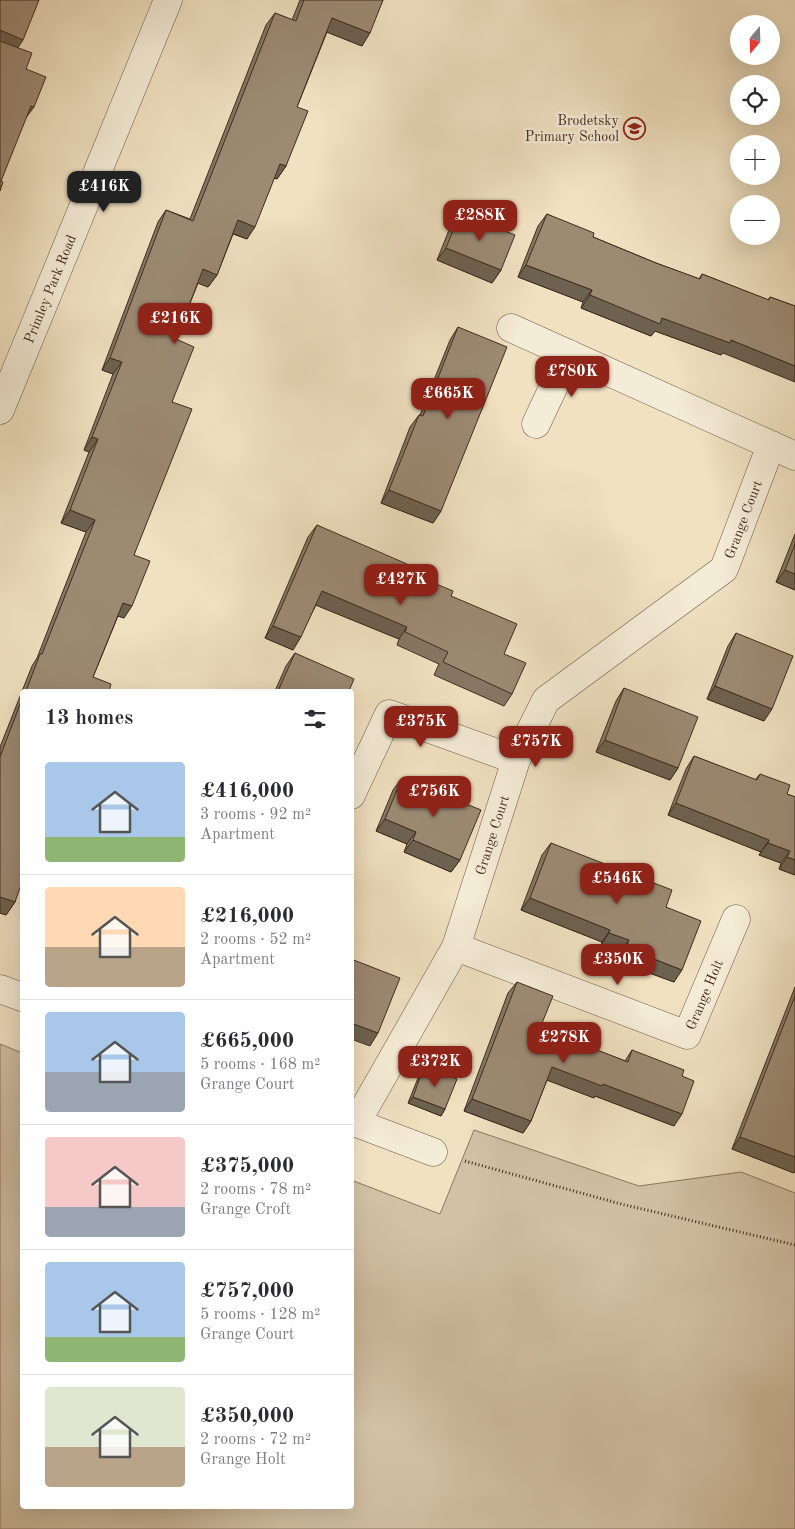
<!DOCTYPE html>
<meta charset="utf-8">
<style>
body{margin:0;font-family:"Old Standard TT",serif;background:#f2f2f3;color:#2b2b33;height:100vh;display:flex;flex-direction:column;font-size:19px;white-space:nowrap}
*{box-sizing:border-box;margin:0}
p{font-size:16px;color:#7c7c81}
.icon{flex:none;width:28px;height:28px;fill:none;stroke:currentColor;stroke-width:2;stroke-linecap:round;stroke-linejoin:round}
.map{position:relative;flex:1;overflow:hidden}
.panel{position:absolute;left:20px;top:689px;width:334px;height:820px;display:flex;flex-direction:column;background:#fff;border-radius:5px;box-shadow:0 5px 20px #0002}
.panel>*{flex:none}
.needle{width:32px;rotate:199deg}
.tools{position:absolute;left:730px;top:15px;display:grid;gap:10px}
.tools a{display:grid;place-items:center;width:50px;height:50px;border-radius:50%;background:#fff;box-shadow:0 5px 20px #0002;font-size:25px}
.price{position:absolute;translate:-50% -42px;padding:0 11px;border-radius:10px;background:#8f2418;color:#fff;font-size:16px;line-height:32px;filter:drop-shadow(0 1px 2px #0008)}
.price::after{content:'';position:absolute;left:50%;top:30px;width:15px;height:11px;margin-left:-8px;background:inherit;clip-path:polygon(0 0,100% 0,50% 100%)}
.price.active{background:#222;color:#fff}
ul{padding:0;list-style:none}
li{display:flex;align-items:center;gap:15px;height:125px;padding:0 25px}
li+li{border-top:1px solid #e1e1e2}
li span{display:grid;place-items:center;flex:none;width:140px;height:100px;border-radius:5px;color:#555}
li>.icon{margin-inline-start:auto}
span .icon{width:60px;height:60px;fill:#fffc;stroke-width:1}
li b{font-size:21px}
h2{display:flex;justify-content:space-between;align-items:center;height:60px;padding:0 25px;font-size:21px}
.map>svg:first-child{display:block}
.green{fill:#d2c2a5;stroke:#897762}
.lines{fill:none;stroke-linecap:round;stroke-linejoin:round}
.minor-casing{stroke:#6c5947;stroke-width:29}
.path{stroke:#402c1e;stroke-width:3;stroke-dasharray:1 2.5;stroke-linecap:butt}
.minor{stroke:#f5ecd7;stroke-width:28}
.wall{fill:#867763;stroke:#402c1e}
.shaded-wall{fill:#6d6150;stroke:#402c1e}
.building{fill:#9c8a73;stroke:#402c1e}
.labels{text-anchor:middle;stroke-width:5;stroke-linejoin:round;paint-order:stroke}
.poi-label{font-size:14px;fill:#402c1e;stroke:#f5ecd7;text-anchor:end}
.street-label{font-size:14px;fill:#402c1e;stroke:#f5ecd7}
</style>
<div class="map">
<svg width="795" height="1529" viewBox="0 0 795 1529">
<rect width="100%" height="100%" fill="#f0e1c1"/>
<filter id="stains"><feTurbulence type="fractalNoise" baseFrequency=".004" numOctaves="4"/><feColorMatrix values="0 0 0 0 .2 0 0 0 0 .09 0 0 0 0 .02 0 0 0 .5 -.17"/></filter>
<radialGradient id="worn" r=".72"><stop offset=".6" stop-color="#630" stop-opacity="0"/><stop offset="1" stop-color="#630" stop-opacity=".3"/></radialGradient>
<path class="green" d="M0,1044L22,1053V1506H351V1180L440,1214L474,1130L639,1186L741,1172L795,1193V1529H0Z"/>
<g class="lines">
<defs>
<g id="minor">
<path d="M511,328L771,445"/>
<path id="s1" d="M0,410L168,0"/>
<path d="M536,424L569,354"/>
<path d="M351,795L389,714L516,760"/>
<path id="s2" d="M456,947L687,1035L736,919"/>
<path d="M0,989L22,997"/>
<path d="M351,1121L433,1152"/>
<path id="s3" d="M356,1123L456,947L516,760L546,700L724,569L771,445L795,456"/>
</g>
</defs>
<use href="#minor" class="minor-casing"/>
<path class="path" d="M465,1161L621,1204L795,1245"/>
<use href="#minor" class="minor"/>
</g>
<g class="wall">
<path d="M300,0H383L362,46L327,32L297,107L286,166L277,179L274,178L247,239L233,234L217,275L208,287L198,283L176,339L172,402L134,555L124,618L118,616L93,677L109,691H22V851L21,854L15,902L6,915L0,913V747L32,666L37,658L86,532L61,523L89,452L84,450L113,374L102,370L158,222L166,210L190,219L266,25L275,13L292,20Z"/>
<path d="M460,213L501,270L492,283L437,260L451,225Z"/>
<path d="M547,214L593,237L656,263L699,279L702,274L768,300L770,297L795,306L723,353L721,355L655,331L651,336L581,308L583,302L518,277L538,226Z"/>
<path d="M458,327L441,511L433,523L381,503L410,427L419,415H420L450,340Z"/>
<path d="M317,525L451,596L504,654L512,694L504,706L434,675L439,664L397,645L399,639L316,605L293,650L265,638L308,537Z"/>
<path d="M795,534V590L776,582Z"/>
<path d="M736,633L764,721L707,699L728,646Z"/>
<path d="M295,653L349,691H275L286,666Z"/>
<path d="M624,688L678,768L670,780L596,752L616,701Z"/>
<path d="M694,756L755,780L760,774L787,794L795,797V875L779,869L781,863L759,855L761,852L668,815L686,769Z"/>
<path d="M402,778L460,860L451,872L404,852L407,844L376,831L393,790Z"/>
<path d="M551,843L666,907L674,982L617,961L620,952L601,945L602,942L521,910L542,855Z"/>
<path d="M517,982L540,1028L625,1061L632,1050L682,1076L674,1126L595,1096L594,1098L547,1080L531,1121L523,1133L464,1111L508,993Z"/>
<path d="M795,987V1171L794,1173L732,1149Z"/>
<path d="M424,1066L445,1109L441,1116L408,1103L420,1073Z"/>
</g>
<g class="shaded-wall">
<path d="M332,18L370,33L362,46L324,31Z"/>
<path d="M0,30L23,40L15,52L0,46Z"/>
<path d="M31,106L34,107L25,119Z"/>
<path d="M280,164L286,166L277,179L271,176Z"/>
<path d="M238,220L255,227L247,239L229,232Z"/>
<path d="M446,248L501,270L492,283L437,260Z"/>
<path d="M526,265L592,290L583,302L518,277Z"/>
<path d="M203,269L217,275L208,287L195,282Z"/>
<path d="M590,295L662,318L731,340L795,366V382L723,353L721,355L655,331L651,336L581,308Z"/>
<path d="M110,358L122,362L113,374L102,370Z"/>
<path d="M92,437L98,439L89,452L84,450Z"/>
<path d="M389,490L441,511L433,523L381,503Z"/>
<path d="M70,510L95,520L86,532L61,523Z"/>
<path d="M785,570L795,574V590L776,582Z"/>
<path d="M322,591L407,627L399,639L313,604Z"/>
<path d="M123,603L132,606L124,618L115,615Z"/>
<path d="M273,626L301,637L293,650L265,638Z"/>
<path d="M715,686L772,709L764,721L707,699Z"/>
<path d="M605,740L678,768L670,780L596,752Z"/>
<path d="M676,803L769,840L761,852L668,815Z"/>
<path d="M385,819L416,832L407,844L376,831Z"/>
<path d="M413,840L460,860L451,872L404,852Z"/>
<path d="M768,843L790,851L781,863L759,855Z"/>
<path d="M787,857L795,860V875L779,869Z"/>
<path d="M0,897L15,902L6,915L0,913Z"/>
<path d="M530,898L610,930L602,942L521,910Z"/>
<path d="M609,933L629,940L620,952L601,945Z"/>
<path d="M626,948L682,970L674,982L617,961Z"/>
<path d="M351,1023L378,1033L370,1046L351,1039Z"/>
<path d="M552,1067L603,1084L682,1114L674,1126L595,1096L594,1098L544,1079Z"/>
<path d="M413,1097L445,1109L441,1116L408,1103Z"/>
<path d="M472,1099L531,1121L523,1133L464,1111Z"/>
<path d="M740,1137L795,1157V1171L794,1173L732,1149Z"/>
</g>
<g class="building">
<path d="M0,0H39L23,40L0,30Z"/>
<path d="M304,0H383L370,33L332,18L297,107L308,111L286,166L280,164L255,227L238,220L217,275L203,269L176,339L194,347L172,402L192,409L134,555L150,561L132,606L123,603L93,677L111,684L109,691H26L40,654H42L95,520L70,510L98,439L92,437L122,362L110,358L166,210L193,221L275,13L296,21Z"/>
<path d="M0,41L32,53L26,69L46,77L34,107L31,106L1,181L3,182L0,191Z"/>
<path d="M460,213L515,235L501,270L446,248Z"/>
<path d="M547,214L594,233L593,237L656,263L700,279L702,274L769,300L770,297L795,306V366L731,340L730,343L662,318L660,324L590,295L592,290L526,265Z"/>
<path d="M458,327L507,347L441,511L389,490L419,415L423,416Z"/>
<path d="M317,525L407,564L405,571L453,591L451,596L517,624L504,654L526,663L512,694L443,662L448,652L405,632L407,627L322,591L301,637L273,626Z"/>
<path d="M795,544V574L785,570Z"/>
<path d="M736,633L793,656L772,709L715,686Z"/>
<path d="M295,653L354,679L349,691H278Z"/>
<path d="M624,688L698,717L678,768L605,740Z"/>
<path d="M22,699V851L21,854L22,855V882L15,902L0,897V757Z"/>
<path d="M694,756L757,780L760,774L790,785L787,794L795,797V860L787,857L790,851L768,843L769,840L676,803Z"/>
<path d="M402,778L481,810L460,860L413,840L416,832L385,819Z"/>
<path d="M551,843L672,890L666,907L701,921L682,970L626,948L629,940L609,933L610,930L530,898Z"/>
<path d="M351,959L400,978L378,1033L351,1023Z"/>
<path d="M517,982L553,996L540,1028L628,1062L632,1050L684,1070L682,1076L694,1081L682,1114L603,1084L602,1086L552,1067L531,1121L472,1099Z"/>
<path d="M795,996V1157L740,1137Z"/>
<path d="M424,1066L457,1079L445,1109L413,1097Z"/>
</g>
<defs>
<symbol id="school-ring" viewBox="-11 -11 22 22"><circle r="9.5" fill="#f5ecd7" stroke="#8f2418" stroke-width="1.5"/><path d="M0-5L7-2L0 1L-7-2ZM-4 1L0 2.5L4 1V4Q0 6-4 4Z" fill="#8f2418"/></symbol>
</defs>
<g fill-rule="evenodd">
<use href="#school-ring" x="622" y="116" width="25" height="25"/>
</g>
<g class="labels">
<g class="poi-label">
<text x="619" y="125">Brodetsky<tspan x="619" dy="16">Primary School</tspan></text>
</g>
<g class="street-label">
<text dy="5" stroke="none"><textPath href="#s1" startOffset="131">Primley Park Road</textPath></text>
<text dy="5" stroke="none"><textPath href="#s3" startOffset="740">Grange Court</textPath></text>
<text dy="5" stroke="none"><textPath href="#s3" startOffset="320">Grange Court</textPath></text>
<text dy="5" stroke="none"><textPath href="#s2" startOffset="291">Grange Holt</textPath></text>
</g>
</g>
<rect width="100%" height="100%" filter="url(#stains)"/>
<rect width="100%" height="100%" fill="url(#worn)"/>
</svg>
<div class="tools">
<a><svg class="needle" viewBox="-14 -14 28 28"><path d="M0-13l5 13h-10z" fill="#e53935"/><path d="M0 13l5-13h-10z" fill="#7c7c81"/></svg></a>
<a><svg class="icon" aria-label="locate" viewBox="0 0 24 24"><circle cx="12" cy="12" r="6"/><path d="M12 2v4M12 18v4M2 12h4M18 12h4"/></svg></a>
<a>+</a>
<a>−</a>
</div>
<b class="price active" style="left:104px;top:213px">£416K</b>
<b class="price" style="left:480px;top:242px">£288K</b>
<b class="price" style="left:175px;top:345px">£216K</b>
<b class="price" style="left:572px;top:398px">£780K</b>
<b class="price" style="left:448px;top:420px">£665K</b>
<b class="price" style="left:401px;top:606px">£427K</b>
<b class="price" style="left:421px;top:748px">£375K</b>
<b class="price" style="left:536px;top:768px">£757K</b>
<b class="price" style="left:434px;top:818px">£756K</b>
<b class="price" style="left:617px;top:905px">£546K</b>
<b class="price" style="left:618px;top:986px">£350K</b>
<b class="price" style="left:564px;top:1064px">£278K</b>
<b class="price" style="left:435px;top:1088px">£372K</b>
<section class="panel">
<h2>13 homes<svg class="icon" aria-label="filters" viewBox="0 0 24 24"><path d="M4 7h16M4 17h16"/><circle cx="9" cy="7" r="2"/><circle cx="15" cy="17" r="2"/></svg></h2>
<ul>
<li><span style="background:linear-gradient(#a9c7e8 75%,#8fb573 0)"><svg class="icon" aria-label="home" viewBox="0 0 24 24"><path d="M3 11l9-7 9 7M6 9v11h12V9"/></svg></span><div><b>£416,000</b><p>3 rooms · 92 m²</p><p>Apartment</p></div></li>
<li><span style="background:linear-gradient(#ffd9b3 60%,#b9a48a 0)"><svg class="icon" aria-label="home" viewBox="0 0 24 24"><path d="M3 11l9-7 9 7M6 9v11h12V9"/></svg></span><div><b>£216,000</b><p>2 rooms · 52 m²</p><p>Apartment</p></div></li>
<li><span style="background:linear-gradient(#a9c7e8 60%,#9aa5b1 0)"><svg class="icon" aria-label="home" viewBox="0 0 24 24"><path d="M3 11l9-7 9 7M6 9v11h12V9"/></svg></span><div><b>£665,000</b><p>5 rooms · 168 m²</p><p>Grange Court</p></div></li>
<li><span style="background:linear-gradient(#f6c9c9 70%,#9aa5b1 0)"><svg class="icon" aria-label="home" viewBox="0 0 24 24"><path d="M3 11l9-7 9 7M6 9v11h12V9"/></svg></span><div><b>£375,000</b><p>2 rooms · 78 m²</p><p>Grange Croft</p></div></li>
<li><span style="background:linear-gradient(#a9c7e8 75%,#8fb573 0)"><svg class="icon" aria-label="home" viewBox="0 0 24 24"><path d="M3 11l9-7 9 7M6 9v11h12V9"/></svg></span><div><b>£757,000</b><p>5 rooms · 128 m²</p><p>Grange Court</p></div></li>
<li><span style="background:linear-gradient(#dfe7d0 60%,#b9a48a 0)"><svg class="icon" aria-label="home" viewBox="0 0 24 24"><path d="M3 11l9-7 9 7M6 9v11h12V9"/></svg></span><div><b>£350,000</b><p>2 rooms · 72 m²</p><p>Grange Holt</p></div></li>
</ul>
</section>
</div>
